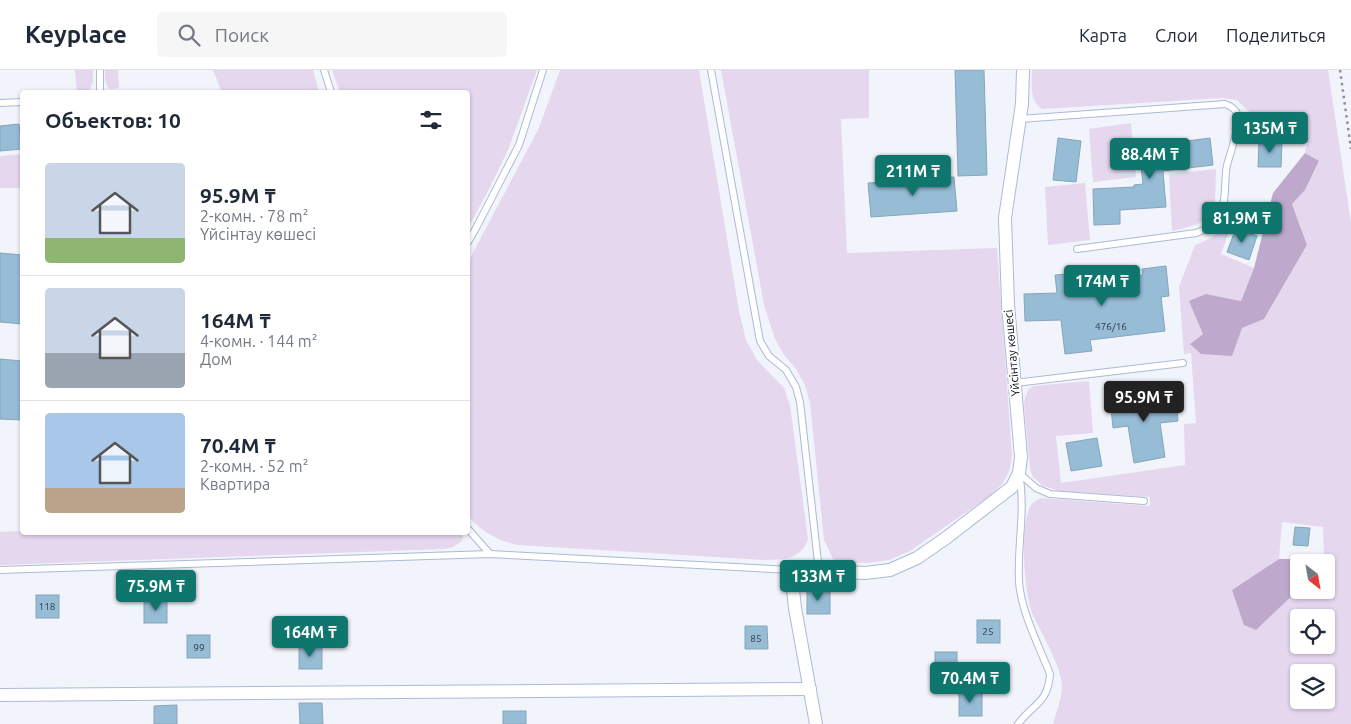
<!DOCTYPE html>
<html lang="ru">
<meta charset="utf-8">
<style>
body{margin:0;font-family:Ubuntu,sans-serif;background:#f6f6f7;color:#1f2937;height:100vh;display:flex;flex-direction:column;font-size:19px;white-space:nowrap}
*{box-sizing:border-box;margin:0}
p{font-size:16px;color:#747a83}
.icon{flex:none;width:28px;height:28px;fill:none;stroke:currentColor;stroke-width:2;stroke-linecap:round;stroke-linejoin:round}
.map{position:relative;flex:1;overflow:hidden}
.drawer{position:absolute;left:20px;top:20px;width:450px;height:445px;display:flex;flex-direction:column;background:#fff;border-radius:5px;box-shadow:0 1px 4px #0004}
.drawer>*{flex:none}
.needle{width:32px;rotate:149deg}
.fabs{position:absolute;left:1290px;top:484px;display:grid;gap:10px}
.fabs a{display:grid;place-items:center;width:45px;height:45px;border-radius:5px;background:#fff;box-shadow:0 1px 4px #0004;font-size:25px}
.price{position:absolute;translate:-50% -42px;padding:0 11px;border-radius:5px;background:#0f766e;color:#fff;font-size:16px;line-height:32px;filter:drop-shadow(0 1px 2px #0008)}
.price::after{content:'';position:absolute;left:50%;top:30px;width:15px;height:11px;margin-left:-8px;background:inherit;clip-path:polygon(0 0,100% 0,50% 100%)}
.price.current{background:#222;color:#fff}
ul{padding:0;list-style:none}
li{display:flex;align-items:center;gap:15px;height:125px;padding:0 25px}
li+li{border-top:1px solid #e0e1e3}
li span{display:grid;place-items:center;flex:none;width:140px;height:100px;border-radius:5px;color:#555}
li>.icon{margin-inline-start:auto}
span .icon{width:60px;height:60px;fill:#fffc;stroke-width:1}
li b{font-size:21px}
h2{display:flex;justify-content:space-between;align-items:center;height:60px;padding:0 25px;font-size:21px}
header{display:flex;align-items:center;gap:30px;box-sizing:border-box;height:70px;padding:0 25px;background:#fff;border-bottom:1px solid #e0e1e3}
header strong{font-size:24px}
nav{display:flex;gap:28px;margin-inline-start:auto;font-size:18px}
.search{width:350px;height:45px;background:#f6f6f7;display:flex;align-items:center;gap:12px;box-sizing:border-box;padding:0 18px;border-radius:5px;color:#747a83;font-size:19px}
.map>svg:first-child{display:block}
.green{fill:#e5d7ee;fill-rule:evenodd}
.forest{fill:#bea9cc}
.building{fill:#97bcd6;stroke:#87a5b9}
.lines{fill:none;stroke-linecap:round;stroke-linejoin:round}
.service-casing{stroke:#abbad7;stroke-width:8}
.minor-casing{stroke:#abbad7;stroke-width:14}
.path{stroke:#8c9097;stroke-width:2.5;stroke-dasharray:2.5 4;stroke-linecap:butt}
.service{stroke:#fff;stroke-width:6}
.minor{stroke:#fff;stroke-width:12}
.labels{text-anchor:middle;stroke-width:4;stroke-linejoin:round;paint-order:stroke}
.number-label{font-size:10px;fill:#303d4b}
.street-label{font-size:12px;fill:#0e131d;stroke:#fff}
</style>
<header>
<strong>Keyplace</strong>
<div class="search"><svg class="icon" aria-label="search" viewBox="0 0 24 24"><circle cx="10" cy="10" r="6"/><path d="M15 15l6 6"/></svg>Поиск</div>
<nav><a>Карта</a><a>Слои</a><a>Поделиться</a></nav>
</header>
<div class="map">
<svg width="1351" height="654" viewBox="0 0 1351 654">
<rect width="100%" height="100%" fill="#f1f4fa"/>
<g class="green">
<path d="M75,0H93V12L89,21L77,22Z"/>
<path d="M105,0H118L119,18L110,19C104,14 105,7 105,0Z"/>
<path d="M213,0H313L319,22H222Z"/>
<path d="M332,0H537L508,80L487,123L468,158V22H340Z"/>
<path d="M560,0H699L739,241L746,270L757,290L784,318L790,335L808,469C801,490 784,489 765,490L518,475C496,470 482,462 468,446V192L539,58Z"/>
<path d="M721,0H869V48L841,49L847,183L997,178L1012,385L1010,399L1003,413L991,425L910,481L889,490L868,493L839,492L833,489L824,470L810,333L805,315L796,299L784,285L775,269L764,235Z"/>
<path d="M1032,0H1328L1351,153V654H1053C1056,642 1062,628 1062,616C1062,597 1041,563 1033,545C1024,524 1019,454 1031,435C1033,432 1037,430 1041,428L1150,436V427L1060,421L1043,416L1033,407L1030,399L1024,334C1025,327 1026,320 1033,316L1089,311L1093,363L1056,366L1061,413L1185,395L1184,354L1196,353L1191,283L1184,284L1179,217L1195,175C1212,169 1222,161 1234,147L1221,184L1254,198L1241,231L1206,224L1203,264L1190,274L1242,258L1264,249L1307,175L1292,134L1305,120L1319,92L1305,83L1308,64L1253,45L1237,30L1222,28L1042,39C1029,30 1032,15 1032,0ZM1282,452L1323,457L1324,489L1321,492H1326V520H1299V519L1256,560L1232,520L1279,489ZM1299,548H1326V575H1299ZM1299,602H1326V630H1299Z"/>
<path d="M1131,53L1136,107L1093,112L1089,59Z"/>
<path d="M22,84V118H0V86Z"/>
<path d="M1216,99C1214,145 1221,150 1172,161L1169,104Z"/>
<path d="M1085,113L1090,170L1048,175L1045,117Z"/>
<path d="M22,461L460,462L463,467L462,471L453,477L444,479L0,495V462Z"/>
</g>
<g class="forest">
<path d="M1305,83L1319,91L1305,120L1292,134L1307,175L1264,249L1242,258L1232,286L1201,284L1190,274L1203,264L1189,231L1206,224L1241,231L1254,198L1273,123Z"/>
<path d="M1279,489H1324L1321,492H1299V519L1256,560L1244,555L1232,520Z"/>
</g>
<g class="building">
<path d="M955,0H984L987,105L958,106Z"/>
<path d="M19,54L22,79L0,81V56Z"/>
<path d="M1058,68L1081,71L1076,112L1053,110Z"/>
<path d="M1210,68L1213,95L1163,101L1166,137L1120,140V154L1094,155L1093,119L1134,117V115L1143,114L1139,79L1179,74V72Z"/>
<path d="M1259,71L1282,72L1281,97H1258Z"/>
<path d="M954,107L957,141L871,147L868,113Z"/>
<path d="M1236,158L1257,166L1249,190L1227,182Z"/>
<path d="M0,183L22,185V254L0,252Z"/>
<path d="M1166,196L1169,226L1161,227L1165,261L1090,270L1092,281L1065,284L1061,250L1025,251L1024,224L1057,223L1055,205L1088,202V211L1143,205L1142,199Z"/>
<path d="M0,289L22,291V350L0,349Z"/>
<path d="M1132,325V329L1176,325L1178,351L1160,353L1165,387L1134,393L1128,356L1113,358L1110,328Z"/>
<path d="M1097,368L1102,396L1071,401L1066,373Z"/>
<path d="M1295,457L1310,458L1308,476L1293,475Z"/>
<rect x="807" y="521" width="23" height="23"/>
<rect x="36" y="525" width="23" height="23"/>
<rect x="144" y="530" width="23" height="23"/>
<rect x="977" y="550" width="23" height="23"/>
<path d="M745,556H767L768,579H745Z"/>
<rect x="187" y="565" width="23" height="23"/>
<rect x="299" y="576" width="23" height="23"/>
<rect x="935" y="582" width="22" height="23"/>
<rect x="959" y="623" width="23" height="23"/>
<path d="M299,633H322L323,654H300Z"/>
<path d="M177,635V654H154V636Z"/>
<rect x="503" y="641" width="23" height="13"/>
</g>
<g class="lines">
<defs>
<g id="service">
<path d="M100,0V22"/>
<path d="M324,0L331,22"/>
<path d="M711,0L760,271L769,286L786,300L796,317L800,332L819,501"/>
<path d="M0,33L22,32"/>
<path d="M1020,49L1225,34C1231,36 1236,39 1238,46C1240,56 1230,84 1227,95C1224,110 1227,131 1220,145C1215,155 1206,159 1196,163L1077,179"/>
<path d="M468,172L475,160L519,75L543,0"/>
<path d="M1015,313L1183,293"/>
<path d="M468,459L490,484"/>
<path d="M0,500L490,484L791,500"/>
<path d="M1018,654C1034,633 1048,633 1050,604C1039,576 1021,541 1019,512C1017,475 1026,440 1019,403L1036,418L1050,424L1144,431"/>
</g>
<g id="minor">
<path d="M0,625L810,619"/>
<path d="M816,654L795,538L791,500L865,503L890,500L917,488L946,468L1012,417L1019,403L1021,387L1008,234L1005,148L1022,34L1023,0"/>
</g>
</defs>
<use href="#service" class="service-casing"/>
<use href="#minor" class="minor-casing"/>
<path class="path" d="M1340,0L1351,79"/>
<use href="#service" class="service"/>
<use href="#minor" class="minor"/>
</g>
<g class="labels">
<g class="number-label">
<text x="1111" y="260">476/16</text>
<text x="47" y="540">118</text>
<text x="988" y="565">25</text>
<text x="756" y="572">85</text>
<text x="199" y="581">99</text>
</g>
<g class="street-label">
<text transform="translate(1012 283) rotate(-95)" y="4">Үйсінтау көшесі</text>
</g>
</g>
</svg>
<div class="fabs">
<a><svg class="needle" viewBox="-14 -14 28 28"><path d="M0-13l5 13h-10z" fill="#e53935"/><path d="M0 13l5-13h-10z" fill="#747a83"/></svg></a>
<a><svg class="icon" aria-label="locate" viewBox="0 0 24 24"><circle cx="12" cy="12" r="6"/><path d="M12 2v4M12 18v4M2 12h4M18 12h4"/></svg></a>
<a><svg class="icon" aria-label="layers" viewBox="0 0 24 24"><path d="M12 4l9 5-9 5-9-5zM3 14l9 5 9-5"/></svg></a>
</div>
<b class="price" style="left:1270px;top:84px">135M ₸</b>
<b class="price" style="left:1150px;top:110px">88.4M ₸</b>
<b class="price" style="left:913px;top:127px">211M ₸</b>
<b class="price" style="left:1242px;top:174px">81.9M ₸</b>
<b class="price" style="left:1102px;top:237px">174M ₸</b>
<b class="price current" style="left:1144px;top:353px">95.9M ₸</b>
<b class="price" style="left:818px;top:532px">133M ₸</b>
<b class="price" style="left:156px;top:542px">75.9M ₸</b>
<b class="price" style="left:310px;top:588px">164M ₸</b>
<b class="price" style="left:970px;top:634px">70.4M ₸</b>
<section class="drawer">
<h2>Объектов: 10<svg class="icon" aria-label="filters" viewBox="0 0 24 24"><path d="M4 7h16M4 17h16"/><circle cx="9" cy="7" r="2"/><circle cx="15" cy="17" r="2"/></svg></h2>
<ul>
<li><span style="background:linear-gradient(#c9d6e8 75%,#8fb573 0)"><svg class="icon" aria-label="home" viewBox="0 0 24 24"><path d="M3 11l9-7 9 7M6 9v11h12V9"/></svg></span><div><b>95.9M ₸</b><p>2-комн. · 78 m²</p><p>Үйсінтау көшесі</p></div></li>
<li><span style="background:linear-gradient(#c9d6e8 65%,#9aa5b1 0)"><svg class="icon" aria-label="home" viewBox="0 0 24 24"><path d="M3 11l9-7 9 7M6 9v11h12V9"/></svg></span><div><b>164M ₸</b><p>4-комн. · 144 m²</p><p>Дом</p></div></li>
<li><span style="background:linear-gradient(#a9c7e8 75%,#b9a48a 0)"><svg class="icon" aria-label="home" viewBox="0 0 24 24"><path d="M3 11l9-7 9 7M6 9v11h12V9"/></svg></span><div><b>70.4M ₸</b><p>2-комн. · 52 m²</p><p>Квартира</p></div></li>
</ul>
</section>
</div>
